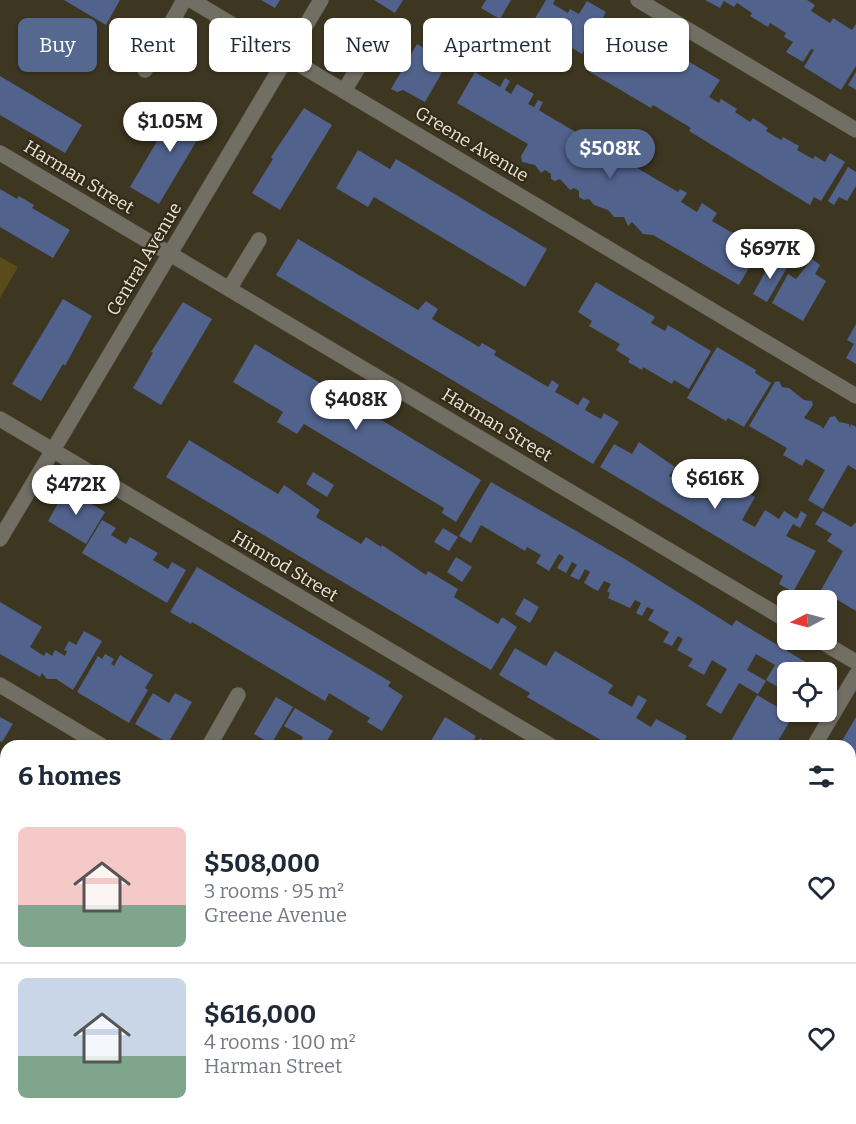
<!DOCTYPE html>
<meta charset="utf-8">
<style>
body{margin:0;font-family:Bitter,serif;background:#f6f6f7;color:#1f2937;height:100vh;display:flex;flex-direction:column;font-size:22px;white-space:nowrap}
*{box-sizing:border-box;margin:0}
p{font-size:20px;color:#747a83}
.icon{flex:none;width:33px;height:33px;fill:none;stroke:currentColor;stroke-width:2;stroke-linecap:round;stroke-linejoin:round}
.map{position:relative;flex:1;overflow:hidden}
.sheet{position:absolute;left:0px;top:740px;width:856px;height:386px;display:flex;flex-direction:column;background:#fff;border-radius:18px 18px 0 0;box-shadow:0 2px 4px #0004}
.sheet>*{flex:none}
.banner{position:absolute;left:18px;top:18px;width:820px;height:54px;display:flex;gap:12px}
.needle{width:39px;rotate:264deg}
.buttons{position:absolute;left:777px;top:590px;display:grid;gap:12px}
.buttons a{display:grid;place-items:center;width:60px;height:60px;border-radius:9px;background:#fff;box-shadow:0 2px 4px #0004;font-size:30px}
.price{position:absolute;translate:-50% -51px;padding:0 14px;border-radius:21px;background:#fff;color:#222;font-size:20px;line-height:39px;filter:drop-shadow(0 2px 3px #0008)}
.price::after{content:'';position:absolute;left:50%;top:36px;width:18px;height:14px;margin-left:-9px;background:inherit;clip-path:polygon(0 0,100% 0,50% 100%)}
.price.on{background:#556890;color:#fff}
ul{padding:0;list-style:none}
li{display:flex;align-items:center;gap:18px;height:150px;padding:0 18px}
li+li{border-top:2px solid #e0e1e3}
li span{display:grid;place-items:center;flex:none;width:168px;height:120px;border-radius:9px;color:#555}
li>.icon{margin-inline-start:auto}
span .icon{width:72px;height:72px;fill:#fffc;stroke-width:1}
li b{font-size:26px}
h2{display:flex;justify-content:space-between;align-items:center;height:72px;padding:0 18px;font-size:26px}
.pill{padding:0 21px;border-radius:9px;background:#fff;box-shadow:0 2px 4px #0004;font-size:21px;line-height:54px}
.pill.on{background:#556890;color:#fff}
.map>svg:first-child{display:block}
.green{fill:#5b4b1b}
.building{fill:#51628c}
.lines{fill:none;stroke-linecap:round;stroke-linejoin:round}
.minor-casing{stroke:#59523e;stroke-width:16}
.minor{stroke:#716e64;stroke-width:15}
.labels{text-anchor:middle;stroke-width:4.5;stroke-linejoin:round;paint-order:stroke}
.street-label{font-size:18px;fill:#e9e5d9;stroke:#332b17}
</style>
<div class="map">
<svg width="856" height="1124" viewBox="0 0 856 1124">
<rect width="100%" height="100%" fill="#3d3621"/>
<path class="green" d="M0,257L18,267L0,298Z"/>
<g class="building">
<path d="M64,0H120L106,25Z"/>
<path d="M261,0H280L275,8Z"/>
<path d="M374,0H403L395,13Z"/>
<path d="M486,0H511L500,19L481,8Z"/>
<path d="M546,0H555L553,4L568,13L570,9L579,14L587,1L606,12L582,54L562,42L556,53L525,35Z"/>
<path d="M705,0H807L815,5L811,11L830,23L833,18L852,30L856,24V66L841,90L804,67L814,50L811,49L803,62L786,52L793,42L784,37L786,33L770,23L768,27L758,21L750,16L752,13L737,3L734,7L724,1L720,8Z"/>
<path d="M608,32L616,37L613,40L630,50L632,47L640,51L648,56L646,60L662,69L664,66L673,71L681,57L720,80L709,97L719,103L721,99L737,109L735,112L750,122L753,118L768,128L766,131L781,140L783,137L799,146L797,150L813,159L815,156L825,162L830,153L845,162L821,201L814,197L810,205L689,131L691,128L653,105L651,108L585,69Z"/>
<path d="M417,44L448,62L425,102L403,90L397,92L391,89Z"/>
<path d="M475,72L500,87L505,78L510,81L505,90L511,94L517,84L534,94L528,104L534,107L538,100L543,102L539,110L545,114L678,192L680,189L687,193L681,202L697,212L702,203L717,213L712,221L760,249L739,285L653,235L643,234L632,222L628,226L624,217H614L608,210L594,205L589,199L584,200L579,197V191L574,188L570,190L560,179L555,181L551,179V174L545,170L541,173L535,165L522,162L521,156L528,144L457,103Z"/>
<path d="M856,72V90L848,85Z"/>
<path d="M0,76L82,125L65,153L0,115Z"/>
<path d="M180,102L209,120L159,204L130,187Z"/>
<path d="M304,108L332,125L280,210L252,193L273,159L271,157Z"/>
<path d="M358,150L390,169L396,159L547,249L525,287L374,197L368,207L336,188Z"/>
<path d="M848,167L856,172V186L847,201L839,197L834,205L828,201Z"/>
<path d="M0,189L17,199L19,196L34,205L32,208L70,230L53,258L0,227Z"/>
<path d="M298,239L418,310L426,301L438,309L432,319L479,347L482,343L496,351L494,355L548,387L552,380L559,385L555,392L578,405L583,397L590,401L585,410L601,419L604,413L619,422L593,464L276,275Z"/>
<path d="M773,258L788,266L767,302L753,294Z"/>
<path d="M812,259L820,265L815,274L826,281L803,321L772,303L788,274L796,279Z"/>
<path d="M596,282L655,317L651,323L665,331L668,325L711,351L689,389L674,380L672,384L643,367L642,370L628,362L630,359L616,350L620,344L589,326L592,321L578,312Z"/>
<path d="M63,299L92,316L65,366L63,364L41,401L12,384Z"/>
<path d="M183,302L212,319L161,405L133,388L153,353L151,352Z"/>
<path d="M856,324V364L846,358L854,344L847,340Z"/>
<path d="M255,344L481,480L456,522L442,513L444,508L304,424L297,434L277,422L283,412L233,382Z"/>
<path d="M717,347L756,370L755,373L771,383L744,427L728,418L726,421L687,398Z"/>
<path d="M779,381L782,387L789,388L804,400L812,401L813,405L804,418L821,426L823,429L830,417L835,416L839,422L849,424L850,428L851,424L856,427V470L848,465L823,509L808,500L825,470L806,459L802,466L783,455L787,448L749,426L775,382Z"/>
<path d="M189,440L278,494L284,485L320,510L316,517L361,544L366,537L381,547L382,545L426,575L428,571L458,589L454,597L483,615L498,624L502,617L517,627L491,670L166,477Z"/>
<path d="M639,442L675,467L669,476L673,478L679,468L694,477L701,466L755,497L742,520L755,527L765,510L779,519L784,511L797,519L801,511L807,515L800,528L793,524L786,536L816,551L793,592L779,584L783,576L600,467L614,444L632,454Z"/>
<path d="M313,472L334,485L327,497L306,484Z"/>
<path d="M491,482L625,559L732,626L736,620L822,672H788V693L766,680L775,665L756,654L747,670L766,681L758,694L739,683L721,714L706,705L727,669L712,660L704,675L688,666L693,659L677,650L683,639L678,636L672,646L663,642L669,632L648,620L654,610L647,607L642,616L636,613L641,603L635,600L630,608L608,598L610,593L607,591L611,584L604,581L598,591L592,588L584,583L590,572L585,569L579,580L570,576L577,565L572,562L566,573L557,568L564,557L559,554L549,571L536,563L541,555L527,547L525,551L481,525L471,543L459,536Z"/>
<path d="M66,489L105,512L86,544L48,521Z"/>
<path d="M823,511L851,527L856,522V611L821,590L843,551L827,541L832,534L815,524Z"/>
<path d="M102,520L116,528L111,535L126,544L130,537L158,553L153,560L168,569L172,562L186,570L167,603L82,553Z"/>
<path d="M443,528L458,537L449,551L434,542Z"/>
<path d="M456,557L472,567L462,582L447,572Z"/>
<path d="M197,567L391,682L388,686L403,696L382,731L367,722L370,718L329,693L325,701L192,622L191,624L170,612Z"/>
<path d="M524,598L539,607L530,623L515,614Z"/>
<path d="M0,602L42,627L30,647L44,656L46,652L52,656L55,650L65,656L67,651L64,650L69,641L76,645L84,631L102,641L73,690L56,679H47L42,673L40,677L0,654Z"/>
<path d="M515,648L546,666L555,651L613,685L608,693L632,707L638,695L647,700L636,718L651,727L656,719L687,736L685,739L696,746H611L527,697L530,693L499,675Z"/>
<path d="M105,654L114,659L111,664L114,666L120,655L153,675L145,688L148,690L129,723L77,692L98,656L102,659Z"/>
<path d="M153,693L169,703L175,693L192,702L168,743L135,724Z"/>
<path d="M757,695L793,716L775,746H728Z"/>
<path d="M276,697L293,707L270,746H263L266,741L254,734Z"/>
<path d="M295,708L333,731L324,746H298L303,737L284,726Z"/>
<path d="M0,717L13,724L2,742L0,741Z"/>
<path d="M445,717L476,736L470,746H428Z"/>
<path d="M856,717V760L850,757V746H839Z"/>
<path d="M480,738L492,746H476Z"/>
<path d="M6,761V786L0,783V771Z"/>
<path d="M856,763V881L850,877V773Z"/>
<path d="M0,853L6,857V903L3,901L0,906Z"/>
<path d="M850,960L856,963V1007L853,1012L850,1010Z"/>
<path d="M0,982L6,986V1008L2,1006L0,1010Z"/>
<path d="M6,1020V1119H81L79,1122L83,1124H0V1030Z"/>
<path d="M850,1096L856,1099V1124H800L803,1119H850Z"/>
<path d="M103,1119H126L123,1124H100Z"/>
<path d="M134,1119H152L149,1124Z"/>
<path d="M153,1119H200L197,1124H150Z"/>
<path d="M376,1119H433L440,1124H373Z"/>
<path d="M504,1119H552L549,1124H512Z"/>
<path d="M635,1119H679L676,1124H643Z"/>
</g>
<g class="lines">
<defs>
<g id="minor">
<path d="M191,0L856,396"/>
<path d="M638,0L856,130"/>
<path d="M145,70L184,0"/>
<path d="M344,91L370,48"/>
<path d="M0,153L788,621"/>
<path d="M229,289L259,240"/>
<path d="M0,419L551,746"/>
<path d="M0,539L321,0"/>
<path d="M817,639L856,662"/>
<path d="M0,685L102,746"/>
<path d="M209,746L238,695"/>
<path d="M814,746L856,675"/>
<path d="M850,924L856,927"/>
<path d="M0,953L6,956"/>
<path d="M282,1119L290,1124"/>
<path d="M730,1119L738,1124"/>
<path d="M588,1124L591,1119"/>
</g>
</defs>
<use href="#minor" class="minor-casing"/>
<use href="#minor" class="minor"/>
</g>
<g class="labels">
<g class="street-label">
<text transform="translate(472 144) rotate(31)" y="6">Greene Avenue</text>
<text transform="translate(79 177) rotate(31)" y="6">Harman Street</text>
<text transform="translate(144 259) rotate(-59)" y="6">Central Avenue</text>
<text transform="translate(497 425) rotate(31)" y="6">Harman Street</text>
<text transform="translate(285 566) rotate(31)" y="6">Himrod Street</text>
</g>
</g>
</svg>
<div class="buttons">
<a><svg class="needle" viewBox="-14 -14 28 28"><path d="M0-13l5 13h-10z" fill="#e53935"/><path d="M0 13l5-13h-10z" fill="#747a83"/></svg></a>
<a><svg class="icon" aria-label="locate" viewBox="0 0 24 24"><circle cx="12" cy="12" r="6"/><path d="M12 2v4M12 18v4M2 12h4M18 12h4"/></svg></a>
</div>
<b class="price" style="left:170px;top:153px">$1.05M</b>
<b class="price on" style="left:610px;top:180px">$508K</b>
<b class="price" style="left:770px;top:280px">$697K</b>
<b class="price" style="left:356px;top:431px">$408K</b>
<b class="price" style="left:715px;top:510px">$616K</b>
<b class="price" style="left:76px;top:516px">$472K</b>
<div class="banner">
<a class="pill on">Buy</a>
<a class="pill">Rent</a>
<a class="pill">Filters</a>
<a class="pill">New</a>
<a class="pill">Apartment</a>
<a class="pill">House</a>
</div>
<section class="sheet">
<h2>6 homes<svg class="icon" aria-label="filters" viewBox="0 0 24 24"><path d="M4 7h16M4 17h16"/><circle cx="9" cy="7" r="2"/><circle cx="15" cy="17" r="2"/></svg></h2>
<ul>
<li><span style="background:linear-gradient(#f6c9c9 65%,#7fa58c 0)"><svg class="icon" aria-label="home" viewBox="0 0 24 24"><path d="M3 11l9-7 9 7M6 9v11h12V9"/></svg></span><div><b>$508,000</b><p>3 rooms · 95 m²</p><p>Greene Avenue</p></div><svg class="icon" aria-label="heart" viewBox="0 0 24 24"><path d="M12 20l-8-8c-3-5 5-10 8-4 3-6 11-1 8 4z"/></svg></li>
<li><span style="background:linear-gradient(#c9d6e8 65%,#7fa58c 0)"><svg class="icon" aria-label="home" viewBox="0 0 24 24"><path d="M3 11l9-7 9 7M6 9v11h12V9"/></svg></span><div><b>$616,000</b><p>4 rooms · 100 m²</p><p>Harman Street</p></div><svg class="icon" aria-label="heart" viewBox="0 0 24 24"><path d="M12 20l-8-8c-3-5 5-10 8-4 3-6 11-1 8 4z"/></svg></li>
</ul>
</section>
</div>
